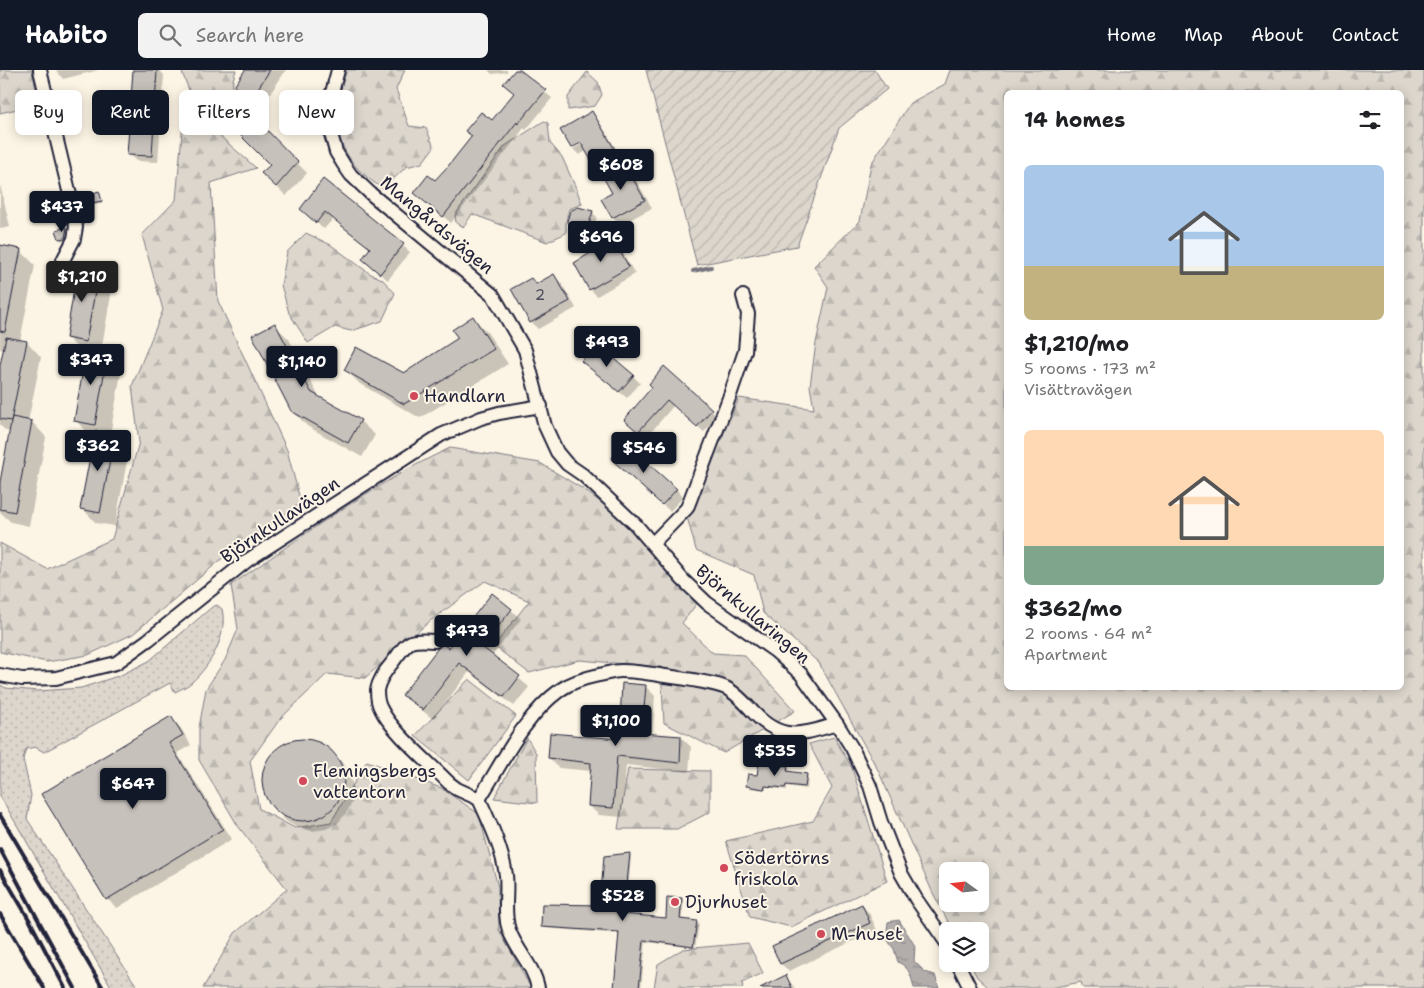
<!DOCTYPE html>
<meta charset="utf-8">
<style>
body{margin:0;font-family:"Shantell Sans",sans-serif;background:#f2f2f2;color:#202124;height:100vh;display:flex;flex-direction:column;font-size:19px;white-space:nowrap}
*{box-sizing:border-box;margin:0}
p{font-size:16px;color:#757577}
.icon{flex:none;width:28px;height:28px;fill:none;stroke:currentColor;stroke-width:2;stroke-linecap:round;stroke-linejoin:round}
.map{position:relative;flex:1;overflow:hidden}
.details{position:absolute;left:1004px;top:20px;width:400px;height:600px;display:flex;flex-direction:column;background:#fff;border-radius:8px;box-shadow:0 2px 12px #0003}
.details>*{flex:none}
.top-card{position:absolute;left:15px;top:20px;width:475px;height:45px;display:flex;gap:10px}
.needle{width:32px;rotate:285deg}
.buttons{position:absolute;left:939px;top:792px;display:grid;gap:10px}
.buttons a{display:grid;place-items:center;width:50px;height:50px;border-radius:8px;background:#fff;box-shadow:0 2px 12px #0003;font-size:25px}
.price{position:absolute;translate:-50% -42px;padding:0 11px;border-radius:5px;background:#111827;color:#fff;font-size:16px;line-height:32px;filter:drop-shadow(0 1px 2px #0008)}
.price::after{content:'';position:absolute;left:50%;top:30px;width:15px;height:11px;margin-left:-8px;background:inherit;clip-path:polygon(0 0,100% 0,50% 100%)}
.price.on{background:#222;color:#fff}
ul{padding:0;list-style:none}
li{display:grid;align-content:center;gap:10px;height:265px;padding:0 20px}
li span{display:grid;place-items:center;height:155px;border-radius:8px;color:#555}
li>.icon{margin-inline-start:auto}
span .icon{width:90px;height:90px;fill:#fffc;stroke-width:1}
li b{font-size:21px}
h2{display:flex;justify-content:space-between;align-items:center;height:60px;padding:0 20px;font-size:21px}
.tag{padding:0 18px;border-radius:8px;background:#fff;box-shadow:0 2px 12px #0003;font-size:18px;line-height:45px}
.tag.on{background:#111827;color:#fff}
header{display:flex;align-items:center;gap:30px;box-sizing:border-box;height:70px;padding:0 25px;background:#111827;color:#fff}
header strong{font-size:24px}
nav{display:flex;gap:28px;margin-inline-start:auto;font-size:18px}
.search{width:350px;height:45px;background:#f2f2f2;display:flex;align-items:center;gap:12px;box-sizing:border-box;padding:0 18px;border-radius:8px;color:#757577;font-size:19px}
.map>svg:first-child{display:block}
.grass{fill:url(#grass-dots);stroke:#7f7c84}
.forest{fill:url(#forest-firs);stroke:#7f7c84;fill-rule:evenodd}
.garden{fill:url(#garden-furrows);stroke:#7f7c84}
.water{fill:url(#water-ripples);stroke:#78757e}
.shadow{fill:#0003}
.lines{fill:none;stroke-linecap:round;stroke-linejoin:round}
.stream{stroke:#78757e;stroke-width:4}
.building{fill:#c6c1bb;stroke:#22223b}
.minor-casing{stroke:#22223b;stroke-width:16}
.minor{stroke:#fcf5e5;stroke-width:12}
.rail{stroke:#22223b;stroke-width:4}
.poi-dot{fill:#d1495b;stroke:#fcf5e5;stroke-width:2}
.labels{text-anchor:middle;stroke-width:4;stroke-linejoin:round;paint-order:stroke}
.number-label{font-size:15px;fill:#4b4a5b}
.street-label{font-size:18px;fill:#22223b;stroke:#fcf5e5}
.poi-label{font-size:18px;fill:#22223b;stroke:#fcf5e5;text-anchor:start}
</style>
<header>
<strong>Habito</strong>
<div class="search"><svg class="icon" aria-label="search" viewBox="0 0 24 24"><circle cx="10" cy="10" r="6"/><path d="M15 15l6 6"/></svg>Search here</div>
<nav><a>Home</a><a>Map</a><a>About</a><a>Contact</a></nav>
</header>
<div class="map">
<svg width="1424" height="918" viewBox="0 0 1424 918">
<defs>
<pattern id="grass-dots" width="8" height="8" patternUnits="userSpaceOnUse" patternTransform="scale(1.25)"><rect width="8" height="8" fill="#dcd6cc"/><path d="M2 2h.1M6 6h.1" fill="none" stroke="#bcb7b0" stroke-width="1.8" stroke-linecap="round"/></pattern>
<pattern id="forest-firs" width="22" height="20" patternUnits="userSpaceOnUse" patternTransform="scale(1.25)"><rect width="22" height="20" fill="#dcd6cc"/><path d="M5 1l3.5 6h-7zM16 11l3.5 6h-7z" fill="#bcb7b0"/></pattern>
<pattern id="garden-furrows" width="10" height="10" patternUnits="userSpaceOnUse" patternTransform="scale(1.25)"><rect width="10" height="10" fill="#dcd6cc"/><path d="M-1 1l2-2M0 10L10 0M9 11l2-2" fill="none" stroke="#bcb7b0"/></pattern>
<pattern id="water-ripples" width="26" height="14" patternUnits="userSpaceOnUse" patternTransform="scale(1.25)"><rect width="26" height="14" fill="#b2adab"/><path d="M2 4q2-2 4 0t4 0M15 11q2-2 4 0t4 0" fill="none" stroke="#908c8c"/></pattern>
</defs>
<rect width="100%" height="100%" fill="#fcf5e5"/>
<filter id="ink" filterUnits="userSpaceOnUse"><feTurbulence type="fractalNoise" baseFrequency=".02" numOctaves="2"/><feDisplacementMap in="SourceGraphic" scale="10" xChannelSelector="R" yChannelSelector="G"/><feConvolveMatrix kernelMatrix="1 2 1 2 8 2 1 2 1" color-interpolation-filters="sRGB"/></filter>
<g filter="url(#ink)">
<path class="grass" d="M217,535L222,539C228,565 211,595 192,612C188,616 181,619 175,622L170,613L44,682L35,677L26,679L23,689L31,725L27,749L138,918H112L0,726V615L6,618L38,621L81,618L121,605L149,591L212,537Z"/>
<g class="forest">
<path d="M0,0H32L39,34L0,43Z"/>
<path d="M181,0H236L233,10L230,59L208,24L191,25Z"/>
<path d="M347,0H405L396,19L409,56L426,58L434,77L422,93L406,97L383,119C375,113 365,107 358,99C330,67 333,38 347,0Z"/>
<path d="M950,0H1424V918H1083L1081,912L1050,918H989L977,907L970,894H980V861H953L932,821L878,700L819,593L763,543L754,505L696,480L687,447L739,328L814,339L810,316L816,273L828,217L814,196L860,151L871,94L910,33L945,14ZM1006,22H1401V618H1006ZM948,801H980V834H948Z"/>
<path d="M587,2L598,12L602,25L595,36L568,40V27Z"/>
<path d="M544,51L548,53L550,73L562,87L576,118L582,134L569,139L566,152V163L547,172L472,144L464,157L456,153L455,145L505,76Z"/>
<path d="M183,52L212,59L256,98L211,113L218,231L287,380L301,433L231,481L133,564L88,585L47,592L0,582V473L47,499L112,469L139,372L132,316L163,240L142,165L176,130Z"/>
<path d="M306,163L331,175L369,203L382,209L395,223L382,251L351,261L335,257L308,273L289,243L281,215L287,182Z"/>
<path d="M450,378L540,393L583,419L627,452L698,532L682,553L713,583L744,585L795,641L724,683L664,653L661,597L579,590L529,603L494,576L529,531L485,511L430,551L365,608L327,604L280,649L250,691L259,739L295,758L331,752L367,691L441,718L479,744L498,817L499,860L531,918H203L235,863L287,819L238,756L199,690V658L206,619L225,590L238,559L231,515C302,467 372,414 450,378Z"/>
<path d="M469,609L516,646L469,710L415,666Z"/>
<path d="M834,667L852,698L887,811L791,857L750,847L726,771L813,751L832,718L809,674Z"/>
<path d="M527,668L536,683L537,733L494,728Z"/>
<path d="M628,699L710,701V742L677,759H618Z"/>
<path d="M748,873L763,903L742,913L743,918H654L658,894L683,879Z"/>
</g>
<path class="garden" d="M646,0H875L887,19L839,58L797,176L697,195Z"/>
<path class="water" d="M899,850L915,876L914,891L925,902L935,905L939,918H914C911,906 910,898 898,892L894,879L886,868L888,852Z"/>
<g class="shadow">
<path d="M56,0H99L63,9Z"/>
<path d="M134,0H159L164,5L158,92L136,91L129,84Z"/>
<path d="M246,0H286L268,27V60L271,66L307,103L286,126L263,103L271,95L240,63Z"/>
<path d="M488,0H507V2L492,4Z"/>
<path d="M516,0L552,28L526,60L524,58L451,153L416,123L435,112L492,52L515,24Z"/>
<path d="M591,43L598,50L620,85L599,96L592,89L587,81L579,85L573,79L587,71L586,69L572,76V78L562,60Z"/>
<path d="M623,94L631,101L652,138L620,155L613,148L603,130L614,123Z"/>
<path d="M323,111L410,182L388,210L370,196L371,179L351,163L333,149L324,159L308,146Z"/>
<path d="M0,114L10,157L0,159Z"/>
<path d="M99,123L103,133L95,135L91,125Z"/>
<path d="M592,142L597,147L592,165L578,162L573,157Z"/>
<path d="M66,159L68,160L67,169L62,171L60,169Z"/>
<path d="M610,166L617,173L635,204L597,226L590,219L594,183Z"/>
<path d="M20,180L35,195L20,271L27,272L41,287L28,352H32L46,367L29,456L11,452L0,442V419L11,362L6,361L0,355V301L4,280L0,279V184Z"/>
<path d="M98,200L113,214L101,281L107,283L122,297L110,365L114,366L129,380L115,456L96,453L82,438L95,366L90,365L76,351L87,284L82,282L67,268Z"/>
<path d="M554,206L561,213L576,238L538,259L531,252L537,215Z"/>
<path d="M473,248L487,262L508,294L420,348L360,314L346,300L404,304L460,269Z"/>
<path d="M274,255L289,269L320,329L360,351L375,365L362,387L307,356L292,340Z"/>
<path d="M590,298L633,306L640,313L627,328Z"/>
<path d="M664,298L718,346L704,362L674,335L646,368L632,356Z"/>
<path d="M619,396L676,419L683,427L670,441Z"/>
<path d="M511,540L521,549L492,586L529,617L514,636L469,602L433,649L414,634L404,625L449,580Z"/>
<path d="M645,616L655,626L652,665L681,667L691,677L689,702L626,695L622,747L599,745L589,736L592,701L559,698L549,688L620,671Z"/>
<path d="M170,648L180,657L191,675L177,683L232,769L117,838L107,829Z"/>
<path d="M297,670H309L321,674L342,692L349,702L353,716V730L347,742L338,753L326,759L312,761L298,758L286,751L267,730L263,717V704L267,692L274,682L285,674Z"/>
<path d="M788,698L790,699L789,703L806,705L808,707L807,719L787,716V720L766,717V720L750,718L748,716L758,707Z"/>
<path d="M630,785L631,786L626,845L667,850L682,830L684,832L681,851L697,852L699,854L695,878L646,872L641,918H615L620,864L544,858L542,856L602,836Z"/>
<path d="M862,836L869,843L877,860L789,901L781,894L774,877Z"/>
<path d="M785,906L795,918H768Z"/>
</g>
<g class="lines">
<path class="stream" d="M693,201L711,197"/>
</g>
<g class="building">
<path d="M133,0H157L152,86L127,85Z"/>
<path d="M245,0H270L259,17V50L262,55L298,92L276,117L261,103L270,95L239,64L235,56V15Z"/>
<path d="M515,0H520L546,20L518,54L517,52L443,147L414,123L428,105L435,110L449,95L472,66L465,61L481,42L492,50L514,23L503,14Z"/>
<path d="M592,41L614,78L591,90L581,73L571,78L560,60Z"/>
<path d="M624,93L645,130L612,148L601,129L612,123L602,105Z"/>
<path d="M323,109L404,174L380,204L362,189L370,178L342,156L325,142L316,153L300,139Z"/>
<path d="M99,121L102,131L92,133L90,124Z"/>
<path d="M578,137L593,141L587,161L572,158L567,151L570,141Z"/>
<path d="M67,157L65,168L59,169L56,160Z"/>
<path d="M610,164L629,197L589,220L574,193L592,182L589,176Z"/>
<path d="M0,175L21,179L5,262L0,261Z"/>
<path d="M78,194L99,199L86,272L66,268Z"/>
<path d="M554,204L570,231L530,253L511,219L531,208L536,214Z"/>
<path d="M473,246L494,279L404,334L344,300L356,277L404,303L458,268L452,260Z"/>
<path d="M275,253L311,322L361,350L348,373L291,341L252,265Z"/>
<path d="M6,267L27,271L11,351L0,349V295Z"/>
<path d="M596,273L634,305L619,322L581,291Z"/>
<path d="M87,277L108,282L95,355L74,351Z"/>
<path d="M664,296L712,339L697,357L667,330L638,362L624,350L652,317L649,314Z"/>
<path d="M12,347L32,351L15,442L0,439V412Z"/>
<path d="M95,361L115,364L100,443L80,439Z"/>
<path d="M625,373L677,419L662,435L611,389Z"/>
<path d="M492,523L512,539L482,577L520,606L504,627L459,593L423,640L402,625L438,578L442,574L449,578Z"/>
<path d="M622,613L646,615L642,663L681,666L680,693L617,686L613,738L588,736L591,693L548,688L550,663L619,669Z"/>
<path d="M171,646L183,665L169,673L223,759L106,830L41,724Z"/>
<circle cx="303" cy="710" r="41"/>
<path d="M759,692L788,696L787,701L807,704L805,717L786,715L785,718L765,716L764,719L746,716L748,704L757,705Z"/>
<path d="M630,783L624,844L666,848L667,827L682,828L680,849L697,851L693,877L644,870L639,918H614L619,862L541,857L542,834L600,835L604,786Z"/>
<path d="M862,834L870,853L780,894L772,876Z"/>
<path d="M786,905L792,918H760Z"/>
</g>
<g class="lines">
<defs>
<g id="minor">
<path d="M40,0L70,125L76,157L74,169L63,190"/>
<path d="M338,0L330,30L329,48L331,64L336,82L344,95L351,105L371,124L493,225L525,280L545,356L557,382L567,394L583,405L636,455L683,510L707,533L775,581L801,604L837,654L852,678L870,716L881,752L901,803L916,829L948,875"/>
<path d="M652,474L687,438L729,328L745,281L748,244L743,226"/>
<path d="M435,571C406,569 409,571 392,593C385,601 379,610 377,620C377,626 378,634 381,639C392,662 431,694 449,713L457,719L479,729"/>
<path d="M0,605L22,609L56,608L116,593L148,570L248,490L441,365L481,348L499,343L541,336"/>
<path d="M958,894L970,918"/>
<path d="M538,918C534,896 516,880 509,860C503,843 508,823 506,805C502,778 490,753 479,729C503,692 523,647 560,620C571,612 585,608 599,605C606,604 613,601 621,601C633,601 646,603 659,605C677,608 710,611 726,618C736,623 746,634 754,643C783,673 802,664 837,654"/>
</g>
</defs>
<use href="#minor" class="minor-casing"/>
<use href="#minor" class="minor"/>
<g class="rail">
<path d="M0,745L103,918"/>
<path d="M0,779L75,918"/>
<path d="M0,800L30,851L65,918"/>
<path d="M0,844L44,918"/>
</g>
</g>
</g>
<g class="poi-dot">
<circle cx="414" cy="326" r="5"/>
<circle cx="303" cy="711" r="5"/>
<circle cx="724" cy="798" r="5"/>
<circle cx="675" cy="832" r="5"/>
<circle cx="821" cy="864" r="5"/>
</g>
<g class="labels">
<g class="number-label">
<text x="540" y="230">2</text>
</g>
<g class="street-label">
<text transform="translate(437 155) rotate(40)" y="6">Mangårdsvägen</text>
<text transform="translate(280 450) rotate(-34)" y="6">Björnkullavägen</text>
<text transform="translate(753 544) rotate(40)" y="6">Björnkullaringen</text>
</g>
<g class="poi-label">
<text x="424" y="332">Handlarn</text>
<text x="313" y="707">Flemingsbergs<tspan x="313" dy="21">vattentorn</tspan></text>
<text x="734" y="794">Södertörns<tspan x="734" dy="21">friskola</tspan></text>
<text x="685" y="838">Djurhuset</text>
<text x="831" y="870">M-huset</text>
</g>
</g>
</svg>
<div class="buttons">
<a><svg class="needle" viewBox="-14 -14 28 28"><path d="M0-13l5 13h-10z" fill="#e53935"/><path d="M0 13l5-13h-10z" fill="#757577"/></svg></a>
<a><svg class="icon" aria-label="layers" viewBox="0 0 24 24"><path d="M12 4l9 5-9 5-9-5zM3 14l9 5 9-5"/></svg></a>
</div>
<b class="price" style="left:621px;top:121px">$608</b>
<b class="price" style="left:62px;top:163px">$437</b>
<b class="price" style="left:601px;top:193px">$696</b>
<b class="price on" style="left:82px;top:233px">$1,210</b>
<b class="price" style="left:607px;top:298px">$493</b>
<b class="price" style="left:91px;top:316px">$347</b>
<b class="price" style="left:302px;top:318px">$1,140</b>
<b class="price" style="left:98px;top:402px">$362</b>
<b class="price" style="left:644px;top:404px">$546</b>
<b class="price" style="left:467px;top:587px">$473</b>
<b class="price" style="left:616px;top:677px">$1,100</b>
<b class="price" style="left:775px;top:707px">$535</b>
<b class="price" style="left:133px;top:740px">$647</b>
<b class="price" style="left:623px;top:852px">$528</b>
<div class="top-card">
<a class="tag">Buy</a>
<a class="tag on">Rent</a>
<a class="tag">Filters</a>
<a class="tag">New</a>
</div>
<section class="details">
<h2>14 homes<svg class="icon" aria-label="filters" viewBox="0 0 24 24"><path d="M4 7h16M4 17h16"/><circle cx="9" cy="7" r="2"/><circle cx="15" cy="17" r="2"/></svg></h2>
<ul>
<li><span style="background:linear-gradient(#a9c7e8 65%,#c2b280 0)"><svg class="icon" aria-label="home" viewBox="0 0 24 24"><path d="M3 11l9-7 9 7M6 9v11h12V9"/></svg></span><div><b>$1,210/mo</b><p>5 rooms · 173 m²</p><p>Visättravägen</p></div></li>
<li><span style="background:linear-gradient(#ffd9b3 75%,#7fa58c 0)"><svg class="icon" aria-label="home" viewBox="0 0 24 24"><path d="M3 11l9-7 9 7M6 9v11h12V9"/></svg></span><div><b>$362/mo</b><p>2 rooms · 64 m²</p><p>Apartment</p></div></li>
</ul>
</section>
</div>
